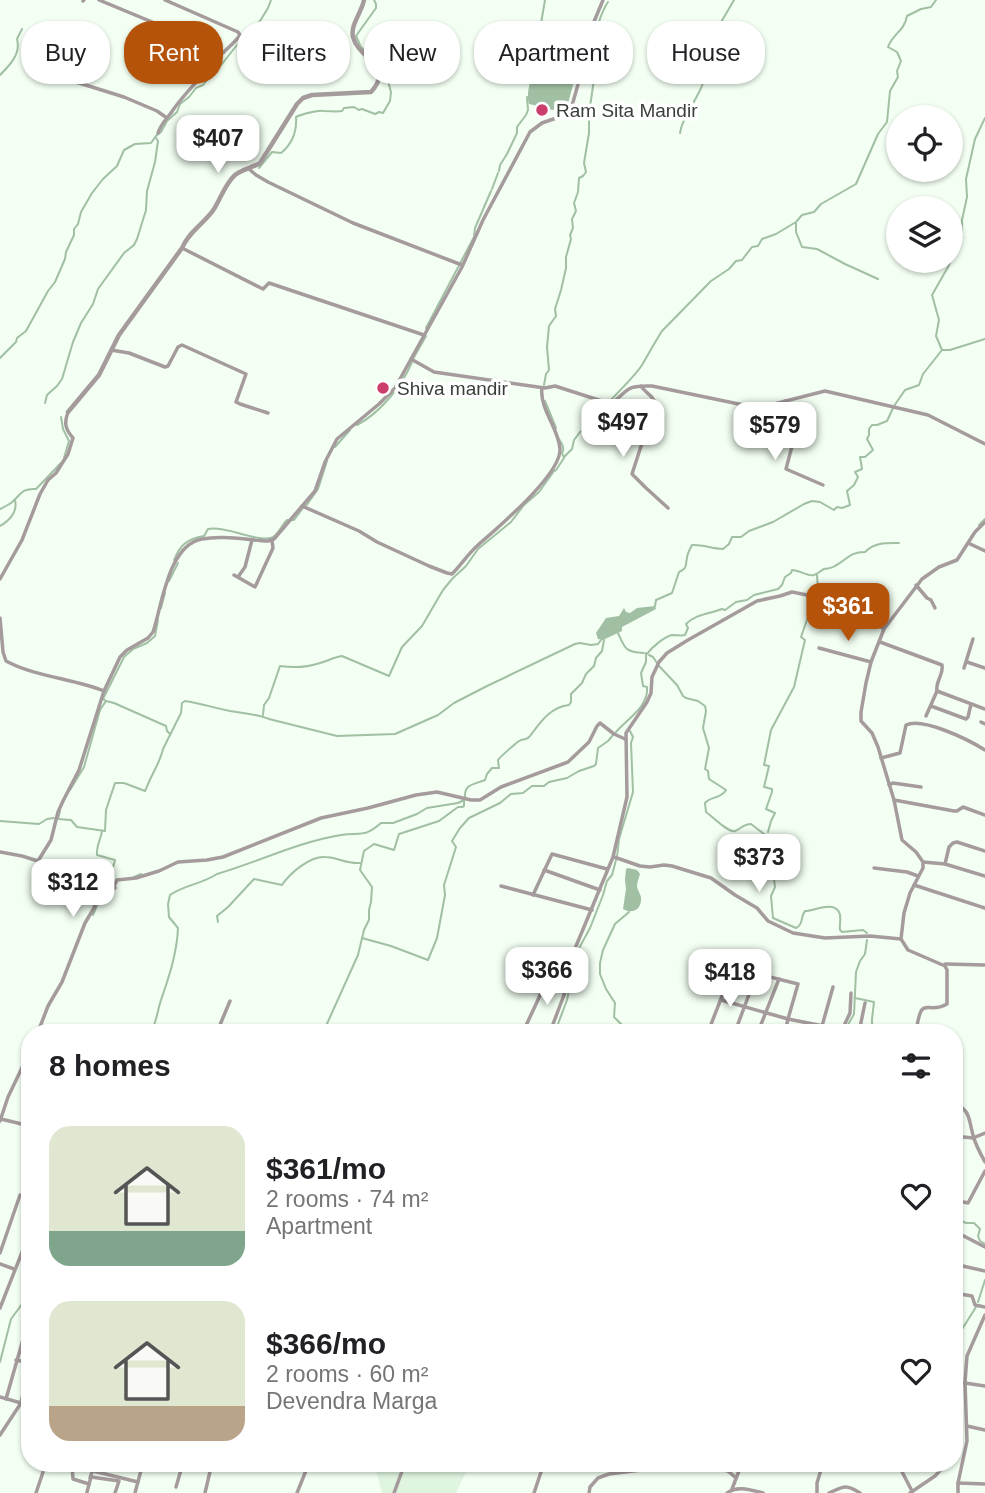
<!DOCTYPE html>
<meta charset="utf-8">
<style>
body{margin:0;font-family:Helvetica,sans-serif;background:#f6f6f6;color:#202124;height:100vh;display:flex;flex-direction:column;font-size:26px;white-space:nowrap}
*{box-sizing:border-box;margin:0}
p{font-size:23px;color:#757577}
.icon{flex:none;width:38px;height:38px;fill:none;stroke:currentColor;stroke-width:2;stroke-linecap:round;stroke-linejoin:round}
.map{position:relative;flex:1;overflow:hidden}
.drawer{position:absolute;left:21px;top:1024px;width:942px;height:448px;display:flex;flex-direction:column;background:#fff;border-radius:28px;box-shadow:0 2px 5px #0004}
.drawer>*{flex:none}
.hud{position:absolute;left:21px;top:21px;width:943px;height:63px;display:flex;gap:14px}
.buttons{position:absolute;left:886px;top:105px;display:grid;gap:14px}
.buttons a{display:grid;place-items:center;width:77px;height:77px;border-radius:50%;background:#fff;box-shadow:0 2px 5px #0004;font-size:35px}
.price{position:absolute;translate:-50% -60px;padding:0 16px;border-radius:14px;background:#fff;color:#222;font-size:23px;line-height:46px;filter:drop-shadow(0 2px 4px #0008)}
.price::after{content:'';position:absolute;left:50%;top:42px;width:21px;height:16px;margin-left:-10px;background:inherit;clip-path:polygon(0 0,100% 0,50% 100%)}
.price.active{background:#b45309;color:#fff}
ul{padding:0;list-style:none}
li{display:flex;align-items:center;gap:21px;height:175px;padding:0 28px}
li span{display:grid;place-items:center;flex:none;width:196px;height:140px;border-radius:21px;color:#555}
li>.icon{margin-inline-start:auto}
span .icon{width:84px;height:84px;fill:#fffc;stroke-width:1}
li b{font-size:30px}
h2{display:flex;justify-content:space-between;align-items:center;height:84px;padding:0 28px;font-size:30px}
.pill{padding:0 24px;border-radius:28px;background:#fff;box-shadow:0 2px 5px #0004;font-size:24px;line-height:63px}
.pill.active{background:#b45309;color:#fff}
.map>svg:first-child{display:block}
.built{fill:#dff5e0}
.water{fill:#a1bfa3}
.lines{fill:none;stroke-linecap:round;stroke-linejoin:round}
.stream{stroke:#a1bfa3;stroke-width:2}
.minor{stroke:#a59b9d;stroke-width:3.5}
.tertiary{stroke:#a59b9d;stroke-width:4.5}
.poi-dot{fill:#cd3f6b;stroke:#fff;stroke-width:2.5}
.labels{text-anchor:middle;stroke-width:7;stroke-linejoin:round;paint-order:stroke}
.poi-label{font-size:19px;fill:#383f39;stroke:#fff;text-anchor:start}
</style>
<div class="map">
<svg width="985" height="1493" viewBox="0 0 985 1493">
<rect width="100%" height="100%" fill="#f2fff2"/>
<path class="built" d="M374,1463H470L456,1493H382Z"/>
<g class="water">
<path d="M539,58H548L578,67L567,107C553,114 543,107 529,104C525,89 534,72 539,58Z"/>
<path d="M655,606L656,609L622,627V631L603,640L598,639L596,633L606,618L619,616L624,608L626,612L630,613L637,608Z"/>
<path d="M628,868L637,870L640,874C639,878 637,882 637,886C637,889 640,893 641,897C642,909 633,915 623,909L626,889L625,880L626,869Z"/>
</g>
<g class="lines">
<g class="stream">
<path d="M706,41L720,24L734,0"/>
<path d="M0,75C10,65 21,54 17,39L22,29"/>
<path d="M531,81V71L529,68L533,67L536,60L539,35L545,0"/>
<path d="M680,133C682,119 691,108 697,96C702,88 705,78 708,69L697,62L706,43"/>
<path d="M259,168L272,152L281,153C292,144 297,132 296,117C302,114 318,110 324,111C331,111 335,112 342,111L344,108L354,107L359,110L362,109L375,114L379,112L383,113L390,101L391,92L385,70L361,47L356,36L376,8V4L374,0"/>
<path d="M499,171L500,165L507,154L517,133V127L526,115L528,110L527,97"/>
<path d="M492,189L498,173"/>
<path d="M796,223V232L802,247L817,249L845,264L878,279"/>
<path d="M426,328L474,237L475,228L491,191"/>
<path d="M942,350L936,336L939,320L932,295L948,267L962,236V220L967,197L966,179L975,139L985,118"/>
<path d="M0,358L16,342L17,338L26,331L48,291L55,282L65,259L66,252L74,235V229L78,224L81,212L92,193L103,179L117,166L124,150L135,144L151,143L156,136L161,132L167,121L177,112L180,104L189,97L196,88L203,85L214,71L222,64L244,36L260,21L268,8L271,0"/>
<path d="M413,359L426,336"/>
<path d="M544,385L546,374L549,370L547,347L549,326L556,316L555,309L561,290L566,268V257L571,239L570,235L573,228L572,219L576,211L574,203L578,192L579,178L583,176L586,172L584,163L589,133V114L594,79L593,64L589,56L593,45L591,41C598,30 599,15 608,2"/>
<path d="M545,401L556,428"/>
<path d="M609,402C619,391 635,376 642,365C649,353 655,342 662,331L711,281L729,269L736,261L742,260L752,247L758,246L762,239L776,234L796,222L802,215L814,212L821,204L856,184L878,134L887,122L890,91L898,77L897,71L901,61L897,52L888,47C893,33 904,32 907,16L921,9L931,7L936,0"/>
<path d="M45,403L47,395L57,386L62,379L73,342L81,323L93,304L98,289L124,253L134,245L137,239L146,210L147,191L155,162L158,141L156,138"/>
<path d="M61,417L63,429L69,441L64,458"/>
<path d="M357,425C380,413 402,386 412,362"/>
<path d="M335,447L350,430"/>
<path d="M564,457L572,449L574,440L580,432L585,429L590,420L608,405"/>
<path d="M306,506L318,489L327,461"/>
<path d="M0,509C4,507 8,505 11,503C21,495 21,488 36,489L61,463"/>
<path d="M979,525L985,519"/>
<path d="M0,526C9,521 18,512 15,500"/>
<path d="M174,560C180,545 187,539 204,536L208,529C225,525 261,544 273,537C278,534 282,525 287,520H294L303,508"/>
<path d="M169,581L178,563"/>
<path d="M816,597L818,590L817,575"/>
<path d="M655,606L656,600L672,593L679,572C688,567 685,567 687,558C687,554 690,549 692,545C703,544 711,549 723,549L729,544L732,537H741L749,531L773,522L804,504L812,501L820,502L834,510L837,507L842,508L850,505L847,491L854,485L858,477L855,472L862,469L860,457H865L873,450L867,439L869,435V429L872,425H877L887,421L894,406L905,390L919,385L923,374L942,350H950L985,339"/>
<path d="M161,608L165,593"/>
<path d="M618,633C625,649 625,652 644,653"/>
<path d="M647,654C652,647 664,637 672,635C677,635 681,636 685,635L688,628L686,624C696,614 709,614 722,609L725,610L736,602L747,600L754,595L778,589L782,585L785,577L791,573L792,570C799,570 809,577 814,575C818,574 820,571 824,569C829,568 830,569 835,566C848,559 849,552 865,552C875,542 887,543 899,543"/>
<path d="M649,655L653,657L657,663"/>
<path d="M659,666L677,685L683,696L686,698L698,701L705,706L706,711L703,728L709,748L705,769L708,771L709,779L726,790C721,799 711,796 705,803L706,812C713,817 728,833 735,831C741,829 743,824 751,824L764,834C763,847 754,857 753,870L756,875L770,876L774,879L775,887L771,896L773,918L796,928C804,924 800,917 805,911C814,911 833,901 839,912C842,917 839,925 840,930L842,932L863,930L867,933"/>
<path d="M106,701L114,703L166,726L167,731L170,734"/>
<path d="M263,715L264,705L269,698L280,666C293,668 308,667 320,663C328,661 334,657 342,656L389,676L402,647L422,626L443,590L452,579L466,566L478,549L511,522L524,505L539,492L554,471L556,470L564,458L562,453C565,448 562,444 559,439"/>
<path d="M616,732C627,719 649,707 647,687L643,686L641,673L646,662V653"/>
<path d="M70,790L84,767L100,710L106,701L103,699L124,657L133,649L147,643L155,636L158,620"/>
<path d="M465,797C464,784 475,784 485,780L487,774L492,768H499L498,760C501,756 515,744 519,741C526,737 525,742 530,736C540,723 550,707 569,705L571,702V694L582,683L586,674L594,666L596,658L602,651L604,640"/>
<path d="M60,811L58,819L71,820L77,827L105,831L106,810L115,783H124L145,791L146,789C151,775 160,763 163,749L181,713L182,703L185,701C200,703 214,708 230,711C243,713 257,714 269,719L337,736L395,734L438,715L454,703L487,686L575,644L580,643L591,645L598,644L601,640"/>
<path d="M0,821L39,824L47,819L54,818"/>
<path d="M768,832L771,821L775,813L766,809L772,792V789L764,787L769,766L764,765L771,730L794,687L805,640L801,637L814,600"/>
<path d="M617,857L619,839L633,792L631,743L633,737L630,731"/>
<path d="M134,877L141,874"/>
<path d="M629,912L615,924L603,950L600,963V974L606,989L615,1003L614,1017L622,1025L632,1032"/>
<path d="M93,915L114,864L115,860L97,855C96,846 101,839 102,831"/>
<path d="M218,922L217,916L228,907L254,879L282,885C290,873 310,856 325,857C338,857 345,864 360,863"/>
<path d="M362,938L391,946L428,960L437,938L445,895L444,885L456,847L452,841L460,828L469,818L500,803L511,794L523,793L532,786H544L549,782L567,778L579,771L594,766L596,764L598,748L608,741L613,735"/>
<path d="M855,998L874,1002L872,1019V1032"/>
<path d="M845,1030L854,1014L856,972L860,961L865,954L867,940"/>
<path d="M151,1032C157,1021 157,1012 161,1000C169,977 177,953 178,928L169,917L168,904L170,895C184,885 202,884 217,874C258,862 298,842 341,835C361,832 364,838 381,823H393L417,814L427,808L458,803L464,800"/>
<path d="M325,1032L326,1026L358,955L364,930L369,920V910L371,902L372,887L360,870L364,851L374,844L394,850L399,834L439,821L458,807H462L464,806V801"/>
<path d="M553,1032L558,1024L567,1000L577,952L590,928L603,895L607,881L612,875L616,860"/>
<path d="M954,1173C958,1189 961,1194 954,1210L958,1219L966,1223H974L980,1229L978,1236L980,1241L985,1244"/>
<path d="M978,1302L985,1280"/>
<path d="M954,1342L976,1307"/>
<path d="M0,1362L11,1319L22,1304L30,1287"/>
<path d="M954,1392C956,1402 960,1414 954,1422"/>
</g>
<g class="minor">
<path d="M99,0L224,52"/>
<path d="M83,1L84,0"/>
<path d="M25,61V66L28,67L124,97L157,111L167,118"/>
<path d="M158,133C161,123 168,118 173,110C187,90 205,74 221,55C227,48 235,43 240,35L238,32L165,0"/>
<path d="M249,169L256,175L268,182L353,223L462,265"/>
<path d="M182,248L263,289L269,283L424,335"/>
<path d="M111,350L129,353L165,367L168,366L178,347L182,345L246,374L236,402L240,404L268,413"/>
<path d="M411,359L434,372L545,388L555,386L611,404C629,390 625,385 652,386L758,408L825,391L928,415L985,444"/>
<path d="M641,386C645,393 653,395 655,403L632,474L645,487L668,508"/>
<path d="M785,401L792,446L786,469L823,485"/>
<path d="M302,506L359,531L377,542L429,566L447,573L452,574C461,565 468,554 477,546C497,528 561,475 560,449C559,429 539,408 542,388"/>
<path d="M968,543L985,551"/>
<path d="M234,575L255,587L273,548L272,541"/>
<path d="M238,577L245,567L252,540"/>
<path d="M0,579L22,540L40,494L48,480L56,473L68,454L73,438C65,429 64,423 68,412"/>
<path d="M916,585L927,598L931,600L935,608"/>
<path d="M0,618L3,652L6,661C33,676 74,679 104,691"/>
<path d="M880,642L942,665C944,674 935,682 937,691"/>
<path d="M819,648L871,662"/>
<path d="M967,662L985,668"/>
<path d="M964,668L973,639"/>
<path d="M931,706L966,719L968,717L971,704"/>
<path d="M926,716L937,691L985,709"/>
<path d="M981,722L985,724"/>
<path d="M881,758L900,753L906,725C923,717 969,740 985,750"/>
<path d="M889,785L893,783L921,787"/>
<path d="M894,800L954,811H957L963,807L985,815"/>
<path d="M0,852L22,856L38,861L99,888L94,908L85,923L62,982L48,1006L38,1032"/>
<path d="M614,857L640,866L650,867L664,865L672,866L711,878L735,895L757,908L768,921L793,933L825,938L870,936L901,939"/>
<path d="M38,861L51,840L58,812L63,801L79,770L104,691L120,657L127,650L148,638L153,632C162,606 168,545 202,539C223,535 246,540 268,541L274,539L315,491L325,462L337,439L379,404L395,388L462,267L483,220L530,132L542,123L562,116L571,109L587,53L591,29L603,0"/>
<path d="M923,862L945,864L985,876"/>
<path d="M945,864L949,847L953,843L957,842L985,851"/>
<path d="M874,868L907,872L918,876"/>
<path d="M544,870L600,890"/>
<path d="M914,885L985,908"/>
<path d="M501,886L592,910"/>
<path d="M99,889C105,891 110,892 115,888L114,886L117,880L136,878L159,871L178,862L207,860L223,857L321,818L368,808L416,795L437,792L471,800H480L501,787L568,762L589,742L597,726L600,723L614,734L625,739"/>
<path d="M533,895L552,854L607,869"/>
<path d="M945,964L985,965"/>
<path d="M721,1000L788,1019L798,984L758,974"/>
<path d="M370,1026L395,1032"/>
<path d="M822,1026L833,987"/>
<path d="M217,1032L230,1001"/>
<path d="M523,1032L550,974L554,972L568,975"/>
<path d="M550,1032L564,995L569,963L613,857L627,797L626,733L647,702L651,693L652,677L659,662L667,653L688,640L757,601L780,596L792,592L807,595L857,611L884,629"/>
<path d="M708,1032L733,968L757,973L735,1032"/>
<path d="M758,1032L779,979"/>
<path d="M785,1032L788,1019L854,1032"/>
<path d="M841,1032L850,1013L851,993"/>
<path d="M859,1032L865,1003"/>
<path d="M916,1032C922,992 926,1016 947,1004V970L945,966L908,950L901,939L904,913L910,893L923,868V862L916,852L902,840L894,800L878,747L872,733L861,721V712L866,683L871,662L884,629L922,579L939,567L957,560L975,532L985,522"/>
<path d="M954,1102C971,1112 968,1117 973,1135C975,1144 980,1153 985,1162"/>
<path d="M1,1119L30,1126"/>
<path d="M0,1121L8,1097L30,1051"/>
<path d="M954,1136L973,1138L985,1133"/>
<path d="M954,1200L968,1203L985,1171"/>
<path d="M954,1231L985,1247"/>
<path d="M0,1253L20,1195L30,1198"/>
<path d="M0,1264L14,1269"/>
<path d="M954,1264L985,1271"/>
<path d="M954,1293L972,1296L975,1305L985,1307"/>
<path d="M0,1308L30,1232"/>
<path d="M23,1336L30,1338"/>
<path d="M16,1360L30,1363"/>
<path d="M965,1383L985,1386"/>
<path d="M0,1397L21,1403"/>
<path d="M6,1399L28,1322"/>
<path d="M967,1426L985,1430"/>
<path d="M0,1435L21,1403L30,1363"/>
<path d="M954,1455V1456"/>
<path d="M72,1465L73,1479L89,1484"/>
<path d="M899,1466L912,1491"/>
<path d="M93,1471L138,1482"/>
<path d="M90,1478L95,1463"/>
<path d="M958,1483L985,1484"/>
<path d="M176,1487L183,1463"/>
<path d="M732,1489L742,1463"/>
<path d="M87,1492L91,1477L119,1481L115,1493"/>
<path d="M36,1493L46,1463"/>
<path d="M135,1493L143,1463"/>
<path d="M205,1493L212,1463"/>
<path d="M297,1493L309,1463"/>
<path d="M394,1493L405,1463"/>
<path d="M534,1493L544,1463"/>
<path d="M589,1493L590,1487L598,1478L609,1474L657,1468L724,1470L728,1471L736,1478"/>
<path d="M727,1493C737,1485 751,1490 763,1493"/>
<path d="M817,1493V1483L823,1463"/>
<path d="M829,1493C844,1486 846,1484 860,1493"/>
<path d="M910,1493L935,1476L947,1463"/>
<path d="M958,1493V1483L967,1441L965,1382L967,1356L985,1315"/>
</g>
<path class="tertiary" d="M68,412L99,375L119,335L182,248C189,231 205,223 214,209C221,198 225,184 235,175C242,169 252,168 260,163L297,104L303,98L312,95L371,92C395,65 359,60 353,37C350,25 362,12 364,0"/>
</g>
<g class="poi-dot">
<circle cx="542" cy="110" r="7"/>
<circle cx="383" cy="388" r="7"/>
</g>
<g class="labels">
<g class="poi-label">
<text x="556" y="117">Ram Sita Mandir</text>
<text x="397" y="395">Shiva mandir</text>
</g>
</g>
</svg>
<div class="buttons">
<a><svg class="icon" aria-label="locate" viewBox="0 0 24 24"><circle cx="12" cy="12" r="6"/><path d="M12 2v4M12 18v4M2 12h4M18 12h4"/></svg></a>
<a><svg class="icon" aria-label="layers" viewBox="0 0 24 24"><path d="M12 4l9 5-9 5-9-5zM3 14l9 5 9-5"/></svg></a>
</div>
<b class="price" style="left:218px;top:175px">$407</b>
<b class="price" style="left:623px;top:459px">$497</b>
<b class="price" style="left:775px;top:462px">$579</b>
<b class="price active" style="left:848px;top:643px">$361</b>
<b class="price" style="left:759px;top:894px">$373</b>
<b class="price" style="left:73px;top:919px">$312</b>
<b class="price" style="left:547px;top:1007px">$366</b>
<b class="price" style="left:730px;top:1009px">$418</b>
<div class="hud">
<a class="pill">Buy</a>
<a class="pill active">Rent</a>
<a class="pill">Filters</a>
<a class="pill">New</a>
<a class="pill">Apartment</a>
<a class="pill">House</a>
</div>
<section class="drawer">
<h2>8 homes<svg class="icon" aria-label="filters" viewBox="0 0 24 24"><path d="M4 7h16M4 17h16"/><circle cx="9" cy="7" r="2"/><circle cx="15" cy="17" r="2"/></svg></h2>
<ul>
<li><span style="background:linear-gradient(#dfe7d0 75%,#7fa58c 0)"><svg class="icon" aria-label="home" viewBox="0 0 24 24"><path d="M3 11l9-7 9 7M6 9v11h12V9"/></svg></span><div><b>$361/mo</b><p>2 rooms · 74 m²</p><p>Apartment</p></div><svg class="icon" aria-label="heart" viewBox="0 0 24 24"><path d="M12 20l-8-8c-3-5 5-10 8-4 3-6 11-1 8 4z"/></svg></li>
<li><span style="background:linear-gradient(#dfe7d0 75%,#b9a48a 0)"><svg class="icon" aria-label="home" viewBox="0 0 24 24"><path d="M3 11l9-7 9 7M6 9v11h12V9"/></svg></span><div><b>$366/mo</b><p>2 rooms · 60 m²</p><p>Devendra Marga</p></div><svg class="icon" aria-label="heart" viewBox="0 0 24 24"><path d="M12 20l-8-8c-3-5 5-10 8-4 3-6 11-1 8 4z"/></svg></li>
</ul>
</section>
</div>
